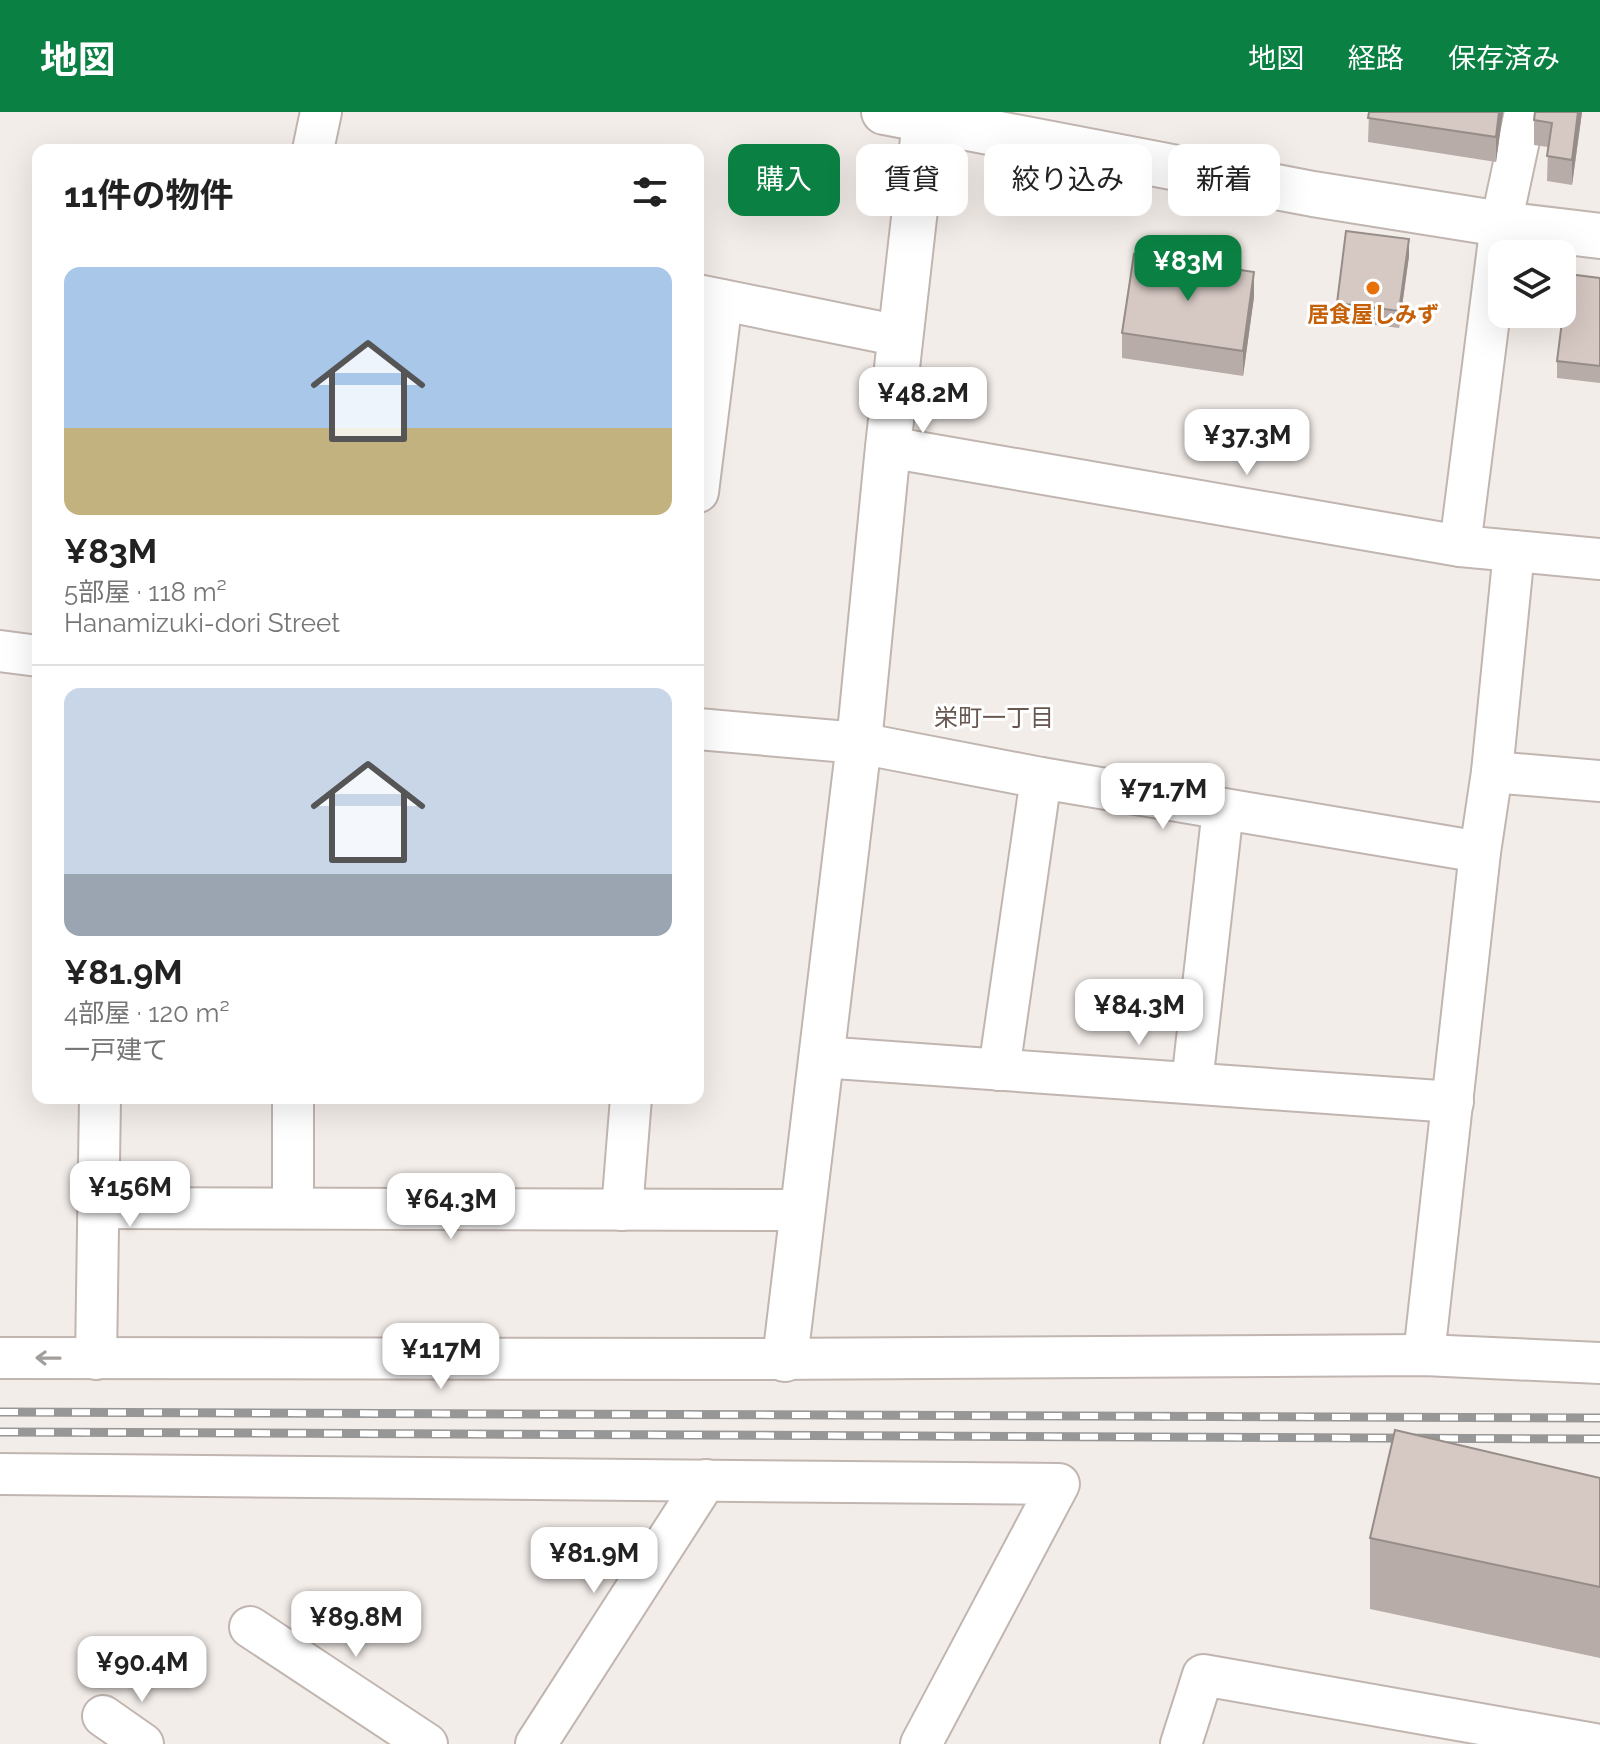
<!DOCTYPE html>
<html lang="ja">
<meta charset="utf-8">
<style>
body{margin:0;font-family:Raleway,"Noto Sans JP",sans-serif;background:#f2f2f2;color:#222;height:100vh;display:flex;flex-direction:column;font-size:30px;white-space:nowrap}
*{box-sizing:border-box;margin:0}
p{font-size:26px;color:#767676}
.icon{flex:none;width:44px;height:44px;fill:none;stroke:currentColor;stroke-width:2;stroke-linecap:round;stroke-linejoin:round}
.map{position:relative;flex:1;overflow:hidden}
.sheet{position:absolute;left:32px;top:32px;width:672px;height:960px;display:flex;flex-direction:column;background:#fff;border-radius:16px;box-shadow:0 8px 32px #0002}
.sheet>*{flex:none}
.banner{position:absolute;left:728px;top:32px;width:752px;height:72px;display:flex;gap:16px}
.controls{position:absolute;left:1488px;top:128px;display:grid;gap:16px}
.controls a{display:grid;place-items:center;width:88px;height:88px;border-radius:16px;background:#fff;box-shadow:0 8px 32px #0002;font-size:40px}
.price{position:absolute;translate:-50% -68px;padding:0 18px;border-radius:16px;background:#fff;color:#222;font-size:26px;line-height:52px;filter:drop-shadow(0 2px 4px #0008)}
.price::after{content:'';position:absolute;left:50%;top:48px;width:24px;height:18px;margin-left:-12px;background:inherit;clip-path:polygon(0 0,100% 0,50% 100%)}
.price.selected{background:#0b8043;color:#fff}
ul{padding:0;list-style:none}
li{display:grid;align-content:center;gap:16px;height:424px;padding:0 32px}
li+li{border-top:2px solid #e0e0e0}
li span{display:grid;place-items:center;height:248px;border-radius:16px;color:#555}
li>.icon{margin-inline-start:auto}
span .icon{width:144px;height:144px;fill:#fffc;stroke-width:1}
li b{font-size:34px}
h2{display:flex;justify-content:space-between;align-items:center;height:96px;padding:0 32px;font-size:34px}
.chip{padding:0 28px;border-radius:16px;background:#fff;box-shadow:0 8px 32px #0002;font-size:28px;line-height:72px}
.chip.selected{background:#0b8043;color:#fff}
header{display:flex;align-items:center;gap:48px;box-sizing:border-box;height:112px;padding:0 40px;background:#0b8043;color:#fff}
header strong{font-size:38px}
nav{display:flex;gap:44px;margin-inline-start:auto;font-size:28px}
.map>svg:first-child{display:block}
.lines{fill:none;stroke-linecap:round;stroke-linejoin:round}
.minor-casing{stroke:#c1b5b0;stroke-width:44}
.tertiary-casing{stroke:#c1b5b0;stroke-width:48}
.minor{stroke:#fff;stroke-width:40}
.tertiary{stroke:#fff;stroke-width:44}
.rail-casing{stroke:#979797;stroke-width:9}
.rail{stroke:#fff;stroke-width:6;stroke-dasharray:18;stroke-linecap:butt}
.wall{fill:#b8aca8}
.shaded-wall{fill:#968c88}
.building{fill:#d6c8c3;stroke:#968c88;stroke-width:2}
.oneway{stroke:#a29e9c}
.food-dot{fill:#e8710a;stroke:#fff;stroke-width:3}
.labels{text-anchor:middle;stroke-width:6;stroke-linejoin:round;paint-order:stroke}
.food-label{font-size:22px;font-weight:bold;fill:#c56008;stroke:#fff}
.neighbourhood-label{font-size:24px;fill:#685651;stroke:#fff}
</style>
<header>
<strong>地図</strong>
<nav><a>地図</a><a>経路</a><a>保存済み</a></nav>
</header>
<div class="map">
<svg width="1600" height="1632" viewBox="0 0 1600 1632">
<rect width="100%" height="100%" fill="#f3ede9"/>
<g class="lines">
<defs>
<g id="minor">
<path d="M313,38L321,0"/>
<path d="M698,183L900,224"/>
<path d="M888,335L1460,434L1600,447"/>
<path d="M698,380L722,188"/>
<path d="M1460,434L1501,112L1525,0"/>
<path d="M0,539L38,544"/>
<path d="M698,617L859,631L1041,666L1480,740"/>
<path d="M1492,660L1600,669"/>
<path d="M821,945L1453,990"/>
<path d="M999,958L1041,666"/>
<path d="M1192,971L1223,697"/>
<path d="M99,1096L803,1098"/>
<path d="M293,1096V986"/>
<path d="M622,1098L631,986"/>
<path d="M1424,1243L1480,740L1492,660L1514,439"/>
<path d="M0,1246L765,1247L1424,1243L1600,1251"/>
<path d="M96,1247L100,986"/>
<path d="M0,1362L1059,1372L921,1632"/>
<path d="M250,1515L427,1632"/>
<path d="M103,1604L143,1632"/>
<path d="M536,1632L706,1368"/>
<path d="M1181,1632L1203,1563L1594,1632"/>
</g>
<g id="tertiary">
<path d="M884,0L1313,82L1501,112L1600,124"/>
<path d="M785,1247L859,631L888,335L925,9"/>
</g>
</defs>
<use href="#minor" class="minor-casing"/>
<use href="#tertiary" class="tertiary-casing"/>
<use href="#minor" class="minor"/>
<use href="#tertiary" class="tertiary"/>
<defs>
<g id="rail">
<path d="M0,1300L1600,1306"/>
<path d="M0,1320L1600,1327"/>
</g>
</defs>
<use href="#rail" class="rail-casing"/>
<use href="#rail" class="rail"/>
</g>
<g class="wall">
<path d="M1369,0H1503L1496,50L1368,30Z"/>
<path d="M1582,0L1572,73L1547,69L1548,35L1534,33V8Z"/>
<path d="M1409,144L1399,216L1337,208V191Z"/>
<path d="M1600,166V271L1557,266V249Z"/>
<path d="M1254,185L1243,264L1122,246V221Z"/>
<path d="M1600,1366V1546L1370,1497V1426Z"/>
</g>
<g class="shaded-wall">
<path d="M1499,0H1503L1496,50V25Z"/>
<path d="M1578,0H1582L1572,73V48Z"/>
<path d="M1409,127V144L1399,216V199Z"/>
<path d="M1254,160V185L1243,264V239Z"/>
</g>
<g class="building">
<path d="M1369,0H1499L1496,25L1368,6Z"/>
<path d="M1535,0H1578L1572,48L1547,44L1552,11L1534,8Z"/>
<path d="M1346,119L1409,127L1399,199L1337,191Z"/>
<path d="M1134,142L1254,160L1243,239L1122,221Z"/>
<path d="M1568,162L1600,166V254L1557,249Z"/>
<path d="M1395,1318L1600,1366V1475L1370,1426Z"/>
</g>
<defs><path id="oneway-shaft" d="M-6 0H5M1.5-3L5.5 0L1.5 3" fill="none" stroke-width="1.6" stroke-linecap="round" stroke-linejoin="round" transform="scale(2)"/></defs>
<use class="oneway" href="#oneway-shaft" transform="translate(48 1246) rotate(-179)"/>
<circle class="food-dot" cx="1373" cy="176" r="8"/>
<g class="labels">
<g class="food-label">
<text x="1373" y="210">居食屋しみず</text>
</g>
<g class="neighbourhood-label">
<text x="994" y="614">栄町一丁目</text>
</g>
</g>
</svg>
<div class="controls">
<a><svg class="icon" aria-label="layers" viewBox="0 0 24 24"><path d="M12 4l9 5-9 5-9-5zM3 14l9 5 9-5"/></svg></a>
</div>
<b class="price selected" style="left:1188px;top:191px">¥83M</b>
<b class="price" style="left:923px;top:323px">¥48.2M</b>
<b class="price" style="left:1247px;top:365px">¥37.3M</b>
<b class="price" style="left:1163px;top:719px">¥71.7M</b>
<b class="price" style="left:1139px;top:935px">¥84.3M</b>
<b class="price" style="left:130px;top:1117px">¥156M</b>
<b class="price" style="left:451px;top:1129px">¥64.3M</b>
<b class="price" style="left:441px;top:1279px">¥117M</b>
<b class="price" style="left:594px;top:1483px">¥81.9M</b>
<b class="price" style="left:356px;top:1547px">¥89.8M</b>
<b class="price" style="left:142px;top:1592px">¥90.4M</b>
<div class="banner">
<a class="chip selected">購入</a>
<a class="chip">賃貸</a>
<a class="chip">絞り込み</a>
<a class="chip">新着</a>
</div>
<section class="sheet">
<h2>11件の物件<svg class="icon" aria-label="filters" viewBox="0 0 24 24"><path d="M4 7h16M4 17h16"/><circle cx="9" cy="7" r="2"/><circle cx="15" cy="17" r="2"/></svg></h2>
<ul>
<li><span style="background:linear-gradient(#a9c7e8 65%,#c2b280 0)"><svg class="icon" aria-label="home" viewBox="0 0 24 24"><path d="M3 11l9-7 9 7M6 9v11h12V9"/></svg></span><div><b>¥83M</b><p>5部屋 · 118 m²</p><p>Hanamizuki-dori Street</p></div></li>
<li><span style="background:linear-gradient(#c9d6e8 75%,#9aa5b1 0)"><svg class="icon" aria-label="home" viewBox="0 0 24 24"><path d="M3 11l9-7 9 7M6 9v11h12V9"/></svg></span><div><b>¥81.9M</b><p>4部屋 · 120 m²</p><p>一戸建て</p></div></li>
</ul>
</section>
</div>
